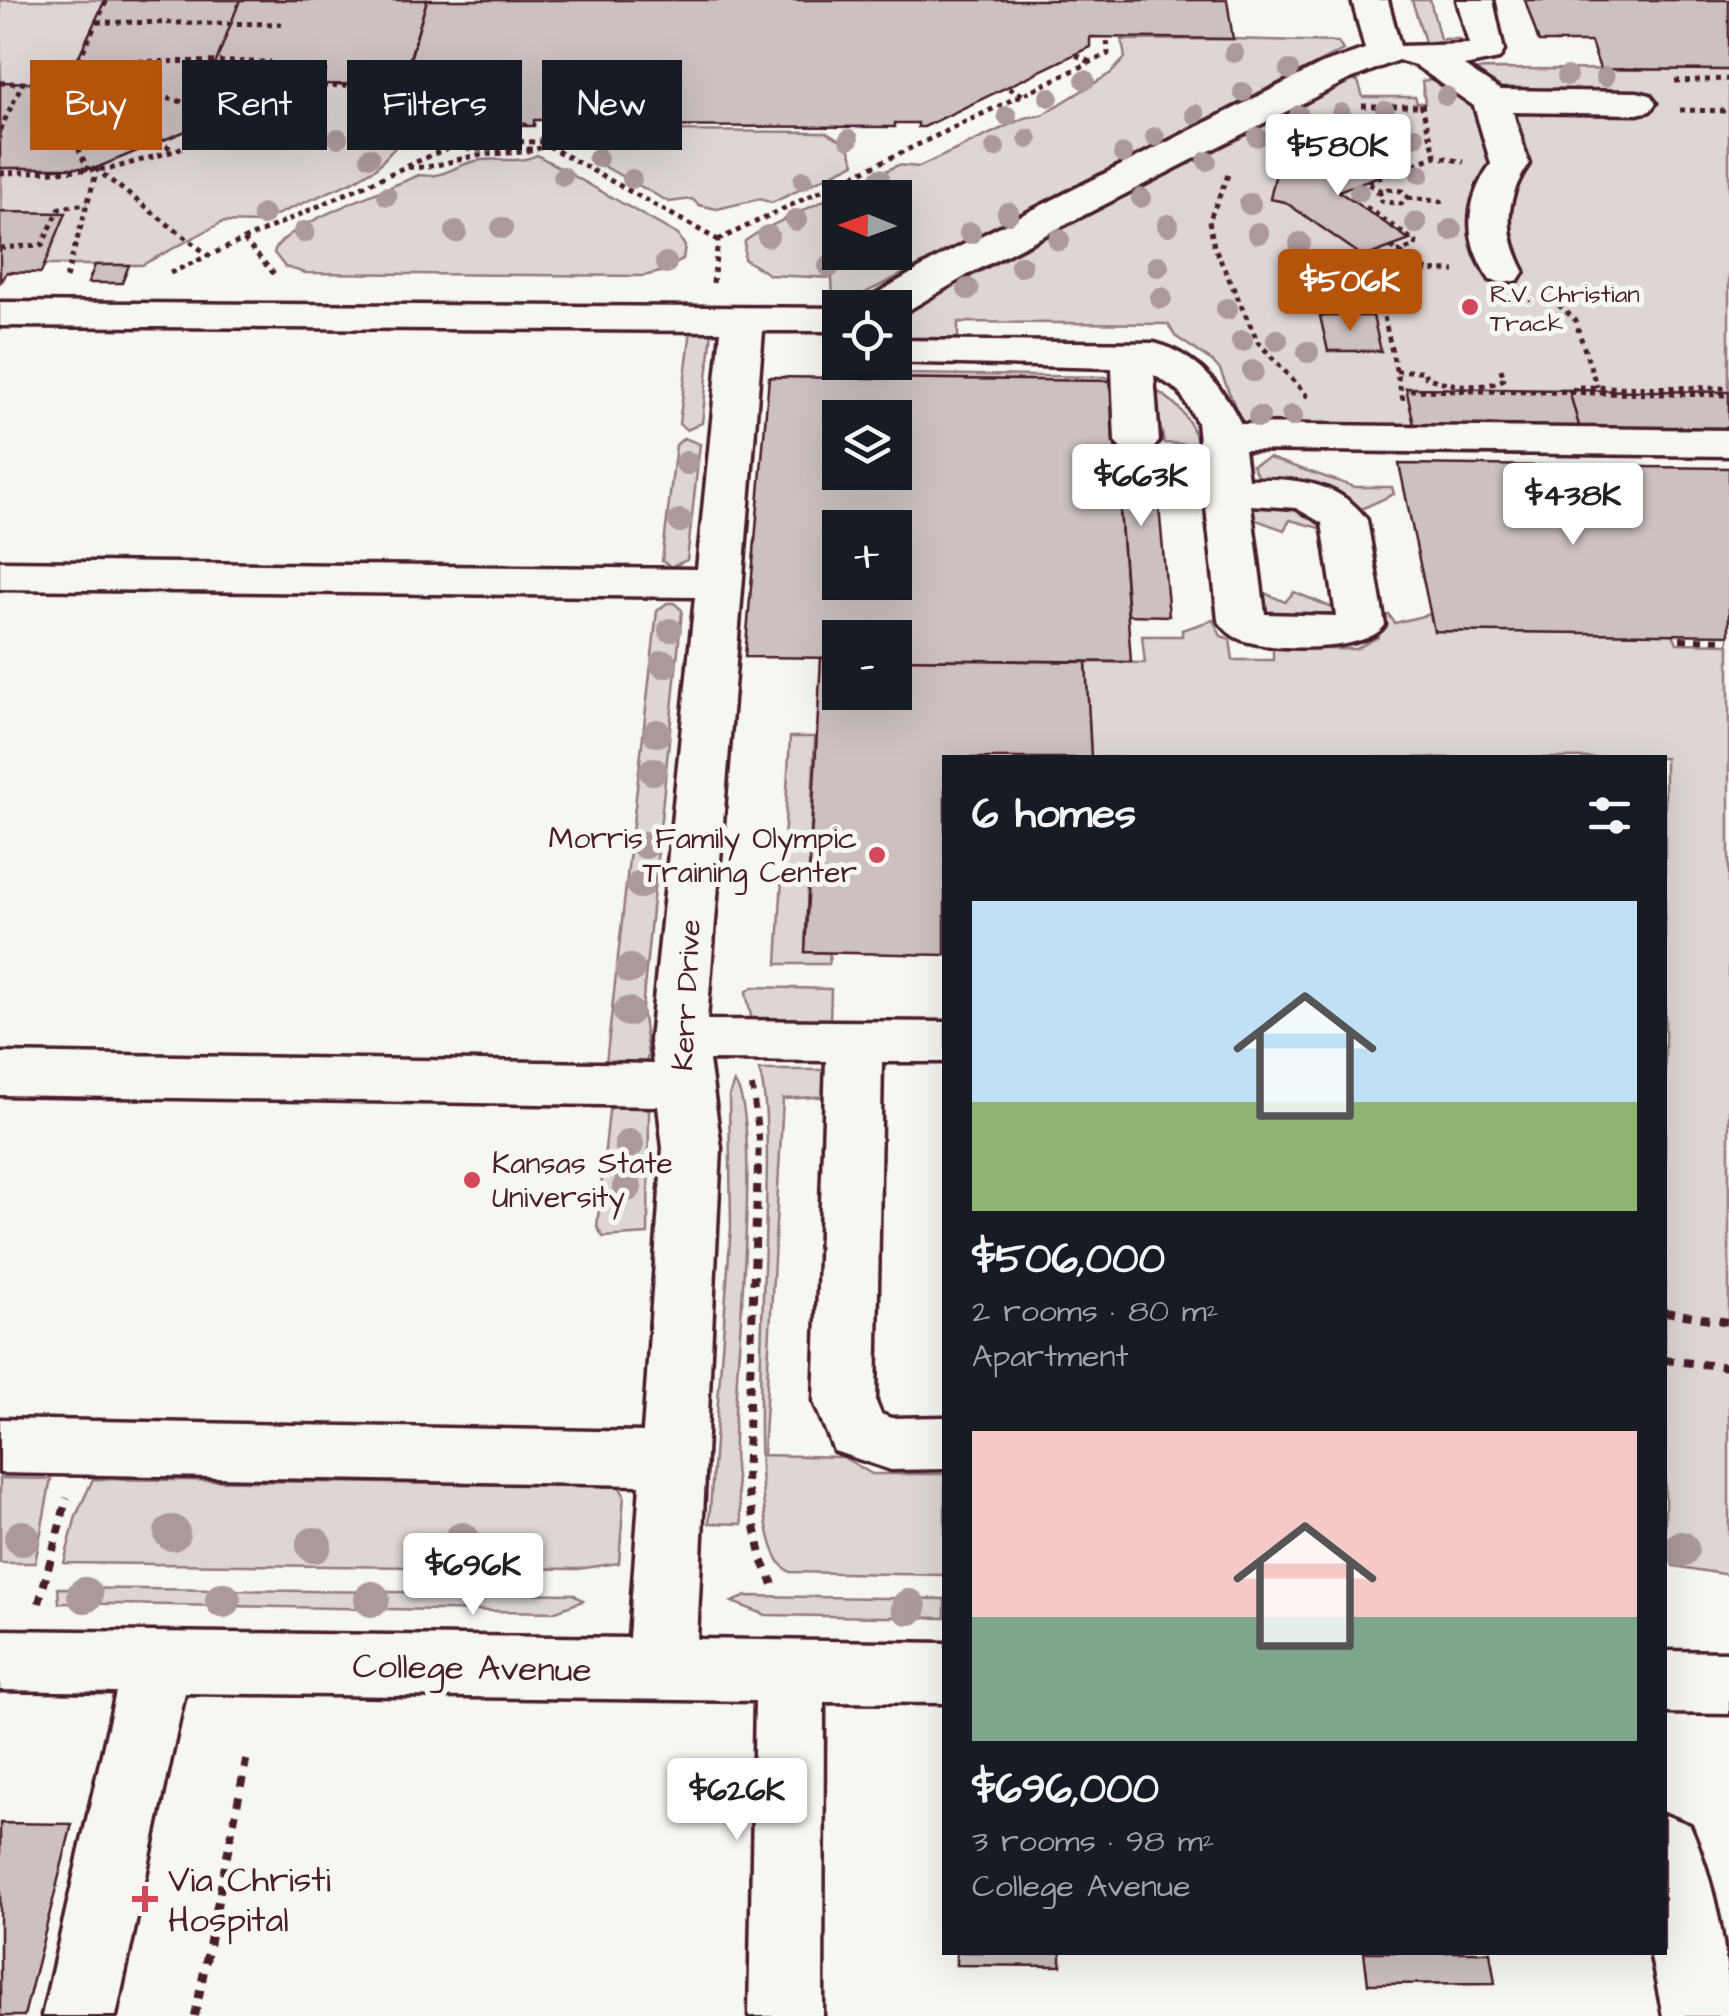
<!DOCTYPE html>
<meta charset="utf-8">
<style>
body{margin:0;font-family:"Architects Daughter",sans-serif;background:#242831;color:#f1f3f6;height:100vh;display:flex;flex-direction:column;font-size:38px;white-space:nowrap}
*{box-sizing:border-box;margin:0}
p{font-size:32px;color:#9ea1a6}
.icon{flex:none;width:55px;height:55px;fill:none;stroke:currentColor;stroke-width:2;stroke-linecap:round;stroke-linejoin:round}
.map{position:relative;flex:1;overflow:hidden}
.side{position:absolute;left:942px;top:755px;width:725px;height:1200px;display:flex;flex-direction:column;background:#171b24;border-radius:0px;box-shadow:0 10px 40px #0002}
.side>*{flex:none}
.banner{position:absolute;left:30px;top:60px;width:762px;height:90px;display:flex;gap:20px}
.needle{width:65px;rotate:271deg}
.buttons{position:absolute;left:822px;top:180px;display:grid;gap:20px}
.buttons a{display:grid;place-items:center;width:90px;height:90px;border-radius:0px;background:#171b24;box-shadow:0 10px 40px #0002;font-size:50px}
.price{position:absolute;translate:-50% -85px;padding:0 22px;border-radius:10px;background:#fff;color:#222;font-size:32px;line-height:65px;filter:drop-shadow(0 2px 5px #0008)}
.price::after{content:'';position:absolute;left:50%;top:60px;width:30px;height:22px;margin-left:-15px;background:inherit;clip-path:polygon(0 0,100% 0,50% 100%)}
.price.selected{background:#b45309;color:#fff}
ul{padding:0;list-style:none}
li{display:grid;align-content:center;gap:20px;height:530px;padding:0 30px}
li span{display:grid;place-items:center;height:310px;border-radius:0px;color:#555}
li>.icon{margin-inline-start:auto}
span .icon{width:180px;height:180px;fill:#fffc;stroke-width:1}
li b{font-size:42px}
h2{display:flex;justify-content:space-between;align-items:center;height:120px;padding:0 30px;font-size:42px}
.tag{padding:0 35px;border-radius:0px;background:#171b24;box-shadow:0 10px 40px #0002;font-size:35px;line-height:90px}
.tag.selected{background:#b45309;color:#fff}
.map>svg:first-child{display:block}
.green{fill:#ddd6d5;stroke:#947a80;stroke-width:2.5;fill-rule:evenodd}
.building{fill:#ccc1c0;stroke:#4a1f2b;stroke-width:2.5;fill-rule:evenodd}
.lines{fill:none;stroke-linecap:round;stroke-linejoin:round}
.minor-casing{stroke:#4a1f2b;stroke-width:7}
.path-far2{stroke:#4a1f2b;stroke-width:5;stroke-dasharray:5 5;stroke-linecap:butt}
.path-far1{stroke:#4a1f2b;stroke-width:6;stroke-dasharray:8 8;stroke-linecap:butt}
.path{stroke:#4a1f2b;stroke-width:8;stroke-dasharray:9 9;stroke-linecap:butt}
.minor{fill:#f6f6f2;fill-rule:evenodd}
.tree{fill:#ac999c}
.poi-dot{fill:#d1495b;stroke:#f6f6f2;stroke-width:4}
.labels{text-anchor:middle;stroke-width:10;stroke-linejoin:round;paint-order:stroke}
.far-poi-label{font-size:25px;fill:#4a1f2b;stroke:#f6f6f2;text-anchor:start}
.poi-label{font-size:30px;fill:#4a1f2b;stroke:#f6f6f2;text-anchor:end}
.street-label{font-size:30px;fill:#4a1f2b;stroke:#f6f6f2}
.near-street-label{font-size:35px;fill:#4a1f2b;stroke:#f6f6f2}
.near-poi-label{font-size:35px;fill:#4a1f2b;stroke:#f6f6f2;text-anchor:start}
</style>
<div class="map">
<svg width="1729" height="2016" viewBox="0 0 1729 2016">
<rect width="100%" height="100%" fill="#f6f6f2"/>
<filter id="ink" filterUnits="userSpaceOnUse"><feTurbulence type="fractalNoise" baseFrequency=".01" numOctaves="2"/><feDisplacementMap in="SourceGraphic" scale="20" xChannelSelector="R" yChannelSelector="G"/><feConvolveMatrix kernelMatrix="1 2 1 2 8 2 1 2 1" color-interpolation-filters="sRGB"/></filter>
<g filter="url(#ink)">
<g class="green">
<path d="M0,0H427L388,132L401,141L376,168L354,181L258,223L223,222L142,265H45L41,273L7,272L2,282Z"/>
<path d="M1412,0H1430L1440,39H1460L1464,45H1426Z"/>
<path d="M1233,39L1338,42L1343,50L853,299L833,300L832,278L770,275L744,259L745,241L760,231L898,165L919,167L1024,118L1042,115L1111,73L1125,58L1122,40ZM840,198H895V252H840Z"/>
<path d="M1484,69L1729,70V431L1247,424L1240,419L1220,370L1212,361L1175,336L1168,324L958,322V338L895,339V316L1348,80L1358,81L1363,97H1415L1417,103H1425L1422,81Z"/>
<path d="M631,131L826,132L848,144L855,163L772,203L760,199L717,209L699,205L692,199L669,202L589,158Z"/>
<path d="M537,155L678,235L685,246L683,259L665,271L643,276L306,273L285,267L274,253C277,227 391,188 419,175C448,179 455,163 481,160C501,158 519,164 537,155Z"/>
<path d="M691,329H709L712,332L702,423L687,430L679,424Z"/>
<path d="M833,373L1106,377L1111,381L829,377Z"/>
<path d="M1150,388C1189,405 1202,440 1205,478L1168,491L1167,479H1200L1198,445L1164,443L1162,431H1150Z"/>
<path d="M684,438L700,444L687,560L671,567L662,561L676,445Z"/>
<path d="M1269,458L1355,487H1392L1394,494L1355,512L1260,481L1252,465Z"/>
<path d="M1294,503L1321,518L1323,529L1290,520L1284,530L1245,516L1246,505Z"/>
<path d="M1260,591L1285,602L1294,592L1331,607L1335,613L1266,614Z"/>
<path d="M667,603H674L682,610L642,1009L648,1055L644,1070L606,1063L657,611Z"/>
<path d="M1430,614L1434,631L1673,634L1677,643L1729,644V1575L1673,1566L1665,1538V758L1091,757L1086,662L1145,663L1142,636H1182V630L1213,620L1221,636L1230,639L1233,660H1273V649H1356L1378,637L1380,617L1389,615L1395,623Z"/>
<path d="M790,737H815L805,952L830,953L829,964H777Z"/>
<path d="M753,987L831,989L830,1022L753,1026L746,992Z"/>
<path d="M759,1070H822L829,1073L831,1096L783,1099L763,1455L843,1457L872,1474H945V1575L790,1572C727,1543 787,1152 759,1070Z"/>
<path d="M734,1082C765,1116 732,1386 734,1447C734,1473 739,1499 742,1524L709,1523L731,1227L729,1096Z"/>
<path d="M640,1102L649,1109V1115L648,1234L603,1237L597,1227L609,1111L614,1105Z"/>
<path d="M0,1478L51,1479L35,1563H0Z"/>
<path d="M93,1479L619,1486L624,1495L619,1563L578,1569L64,1563L76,1516Z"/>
<path d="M58,1588L573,1594L583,1601L553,1612L59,1603Z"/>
<path d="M747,1596L945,1599V1618L766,1615L732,1602Z"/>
</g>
<g class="building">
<path d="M105,0H276L234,111L96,168H0V82L51,83L70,75Z"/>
<path d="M240,0H427L402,85L321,84L326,71L213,70Z"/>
<path d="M427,0H1227L1233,39L1090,37V47L924,127H918V123H895V127L556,126L557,120H534V126H528L410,60Z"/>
<path d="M1525,0H1729V70L1600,69L1591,42H1539Z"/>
<path d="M410,60L528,126L424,125L435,83H403Z"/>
<path d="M1355,146L1393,171L1338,191L1410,240L1364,257L1285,202L1270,199L1277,168L1289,169Z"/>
<path d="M0,212L66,213L41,273L7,272L0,282Z"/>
<path d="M95,265H129L122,283H88Z"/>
<path d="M1332,274L1366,275L1373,307H1339Z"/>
<path d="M1320,316H1373L1381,351H1328Z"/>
<path d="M769,377L1111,381L1131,662L895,659V638H840V658L745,657ZM840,418H895V472H840ZM840,528H895V582H840Z"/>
<path d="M1406,388L1569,390L1580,429L1414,425Z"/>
<path d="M1569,390L1729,392V431L1580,429Z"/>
<path d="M1115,441H1153L1169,616L1128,615Z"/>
<path d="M1399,464L1729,468V635L1434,631Z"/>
<path d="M821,658H840V692H895V659L1086,662L1091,758H945V955L805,952Z"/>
<path d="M0,1823L72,1824L24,2016H0Z"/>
<path d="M956,1952H1061V1966L956,1965Z"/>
<path d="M1364,1952H1490L1495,1983L1368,1984Z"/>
</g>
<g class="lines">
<defs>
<g id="minor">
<path d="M1352,0H1388L1400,46L1469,44L1457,0H1493L1504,51L1499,59L1464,66L1500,90L1637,92L1650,95L1656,103L1650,111L1637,114L1513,112L1529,164C1504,200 1504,233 1524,271L1518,280L1504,283L1490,280C1463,241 1464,202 1491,164L1474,106L1415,65L1398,60L1348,80L971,273L897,317L895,308H862L867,299L943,255L1322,64L1365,49Z"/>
<path d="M0,302L844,308H840V331H763L707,1020L945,1022V1062H882L876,1402L881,1414L891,1418L945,1417V1469L891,1470L834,1451L814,1402L826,1061L709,1060L721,1148L697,1639L945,1643V1703L824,1702L823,2016H749L755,1701L185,1693L116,2016H42L116,1692L0,1690V1630L629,1638L640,1485L0,1473V1419L643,1432L663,1148L658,1106L0,1095V1053L653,1064L650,1040L695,597L0,589V561L697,569L721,331L0,326Z"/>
<path d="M895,340L1154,343C1196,354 1223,387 1241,424L1729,430V456L1244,450L1248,479C1292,478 1340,481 1367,520L1385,625C1366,653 1272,651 1242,640C1231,636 1224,629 1218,620L1197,422L1179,391L1154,375L1159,441L1152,450L1137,454L1122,450L1115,441L1112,368L882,362H895ZM1251,505L1296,508L1322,523L1336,616L1265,614Z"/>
<path d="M1665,1651L1729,1652V1714L1665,1713Z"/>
<path d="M1665,1815L1690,1825C1715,1882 1729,1954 1729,2016H1663L1650,1952H1665Z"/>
</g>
</defs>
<use href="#minor" class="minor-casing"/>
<g class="path-far2">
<path d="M97,22L285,24"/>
<path d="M1076,55L1090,62"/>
<path d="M79,61L271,62"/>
<path d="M70,76L244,116"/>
<path d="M1675,81L1729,79"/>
<path d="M0,83H52L72,75L107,0"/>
<path d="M52,83L88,171"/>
<path d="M262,87L361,85"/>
<path d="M1009,88L1023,95"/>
<path d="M1421,104L1436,156"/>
<path d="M1362,106H1425"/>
<path d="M107,108L173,150"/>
<path d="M1680,110L1729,111"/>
<path d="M0,130L22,84"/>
<path d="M474,136L477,126"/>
<path d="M541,142L547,120"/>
<path d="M458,145L464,149H534"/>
<path d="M1274,152L1314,139L1326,122"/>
<path d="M408,167C435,169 454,159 480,155C503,152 523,155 545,146"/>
<path d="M0,173L110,169L174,151L239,121L257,98L268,71"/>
<path d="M1228,175L1209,221L1214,246L1258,342L1309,398"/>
<path d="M1388,189L1402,191L1408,198L1401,204L1381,201L1378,194Z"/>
<path d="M1382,191L1366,183L1436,156L1464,162"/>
<path d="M1408,198L1446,202"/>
<path d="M1366,207L1416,242L1415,246L1398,252"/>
<path d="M244,240L276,276"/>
<path d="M718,240L1108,54L1107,37"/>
<path d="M1391,247L1427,270"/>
<path d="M0,248L42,245L60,208L87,204"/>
<path d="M170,273L474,136L482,141L541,142L718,240"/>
<path d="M66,278L97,170L208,255"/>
<path d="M713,283L718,240"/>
<path d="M1544,291L1575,320L1597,387"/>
<path d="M1396,371H1424L1426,377C1446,385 1485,391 1504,379L1500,366"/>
<path d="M1410,390L1729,395"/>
<path d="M1573,392L1575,387L1729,388"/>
<path d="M1403,400L1376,282L1402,270L1455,271"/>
</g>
<g class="path-far1">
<path d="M1680,639L1729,640"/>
<path d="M752,1086L759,1138L758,1170"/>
</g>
<g class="path">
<path d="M758,1167L746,1483L762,1560L773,1584"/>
<path d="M1665,1312L1729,1322"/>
<path d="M1665,1360L1729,1367"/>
<path d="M39,1603L67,1498"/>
<path d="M195,2016L247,1756"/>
</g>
<use href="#minor" class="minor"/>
</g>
<g class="tree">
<circle cx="1234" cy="53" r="10"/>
<circle cx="1289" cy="70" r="10"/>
<circle cx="1567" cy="76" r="10"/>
<circle cx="1605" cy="77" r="10"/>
<circle cx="1085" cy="80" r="10"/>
<circle cx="1243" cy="92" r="10"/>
<circle cx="1446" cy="96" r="10"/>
<circle cx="1049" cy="97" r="10"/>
<circle cx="364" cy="106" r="10"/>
<circle cx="1385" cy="111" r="10"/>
<circle cx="1341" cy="113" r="10"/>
<circle cx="1195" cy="114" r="10"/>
<circle cx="1299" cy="115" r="10"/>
<circle cx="1007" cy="116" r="10"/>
<circle cx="1155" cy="137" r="10"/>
<circle cx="1257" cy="137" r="10"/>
<circle cx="1415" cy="137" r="10"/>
<circle cx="338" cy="138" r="10"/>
<circle cx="849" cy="139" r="10"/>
<circle cx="1028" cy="139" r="10"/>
<circle cx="995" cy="148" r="10"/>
<circle cx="1123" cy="154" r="10"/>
<circle cx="370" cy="157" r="10"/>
<circle cx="598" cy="158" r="10"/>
<circle cx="1207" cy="161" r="10"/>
<circle cx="1420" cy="174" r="10"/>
<circle cx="563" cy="176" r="10"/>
<circle cx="880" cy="178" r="10"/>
<circle cx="632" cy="179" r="10"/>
<circle cx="803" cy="180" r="10"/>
<circle cx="1359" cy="192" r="10"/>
<circle cx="387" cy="196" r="10"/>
<circle cx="1141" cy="198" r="10"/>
<circle cx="1250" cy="204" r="11"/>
<circle cx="1008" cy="213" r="11"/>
<circle cx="263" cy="215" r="11"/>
<circle cx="796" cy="220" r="11"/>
<circle cx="1416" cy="223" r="11"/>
<circle cx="1168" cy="225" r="11"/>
<circle cx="502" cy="228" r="11"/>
<circle cx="1451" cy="230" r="11"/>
<circle cx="304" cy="232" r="11"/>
<circle cx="456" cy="232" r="11"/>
<circle cx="970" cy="233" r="11"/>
<circle cx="1258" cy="233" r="11"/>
<circle cx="768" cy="236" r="11"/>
<circle cx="1059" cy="240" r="11"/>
<circle cx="1300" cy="243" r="11"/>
<circle cx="666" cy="263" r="11"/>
<circle cx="1360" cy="263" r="11"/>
<circle cx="1021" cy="266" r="11"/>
<circle cx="1158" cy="266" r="11"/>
<circle cx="829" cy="267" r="11"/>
<circle cx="968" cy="289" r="11"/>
<circle cx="1161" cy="298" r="11"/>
<circle cx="1227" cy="309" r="11"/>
<circle cx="1277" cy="340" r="11"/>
<circle cx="1242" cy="341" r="11"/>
<circle cx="1308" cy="352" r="11"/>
<circle cx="1253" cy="371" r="11"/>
<circle cx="1292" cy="416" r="11"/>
<circle cx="1259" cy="417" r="11"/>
<circle cx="687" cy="463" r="12"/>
<circle cx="680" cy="521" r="12"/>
<circle cx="670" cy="630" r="12"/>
<circle cx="664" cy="664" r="14"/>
<circle cx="657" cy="733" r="14"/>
<circle cx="653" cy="771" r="14"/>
<circle cx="645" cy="845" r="14"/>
<circle cx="640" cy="885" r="14"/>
<circle cx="630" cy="969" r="15"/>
<circle cx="628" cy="1012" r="15"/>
<circle cx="629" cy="1144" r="15"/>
<circle cx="627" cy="1187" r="15"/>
<circle cx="172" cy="1533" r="18"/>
<circle cx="22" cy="1538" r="18"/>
<circle cx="462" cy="1540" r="18"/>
<circle cx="314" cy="1545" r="18"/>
<circle cx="1681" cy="1549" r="18"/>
<circle cx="85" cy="1595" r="18"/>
<circle cx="372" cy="1599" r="18"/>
<circle cx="223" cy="1600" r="18"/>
<circle cx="909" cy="1607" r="18"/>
</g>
</g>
<g class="poi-dot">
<circle cx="1470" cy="307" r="10"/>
<circle cx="877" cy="855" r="10"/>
<circle cx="472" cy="1180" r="10"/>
<path d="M140 1884h10v10h10v10h-10v10h-10v-10h-10v-10h10z"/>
</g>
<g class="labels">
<g class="far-poi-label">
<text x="1490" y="302">R.V. Christian<tspan x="1490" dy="29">Track</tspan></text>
</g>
<g class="poi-label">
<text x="857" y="848">Morris Family Olympic<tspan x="857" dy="34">Training Center</tspan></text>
<text x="492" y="1173" text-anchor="start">Kansas State<tspan x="492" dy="34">University</tspan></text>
</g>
<g class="street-label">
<text transform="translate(686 995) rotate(-87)" y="10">Kerr Drive</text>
</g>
<g class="near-street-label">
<text transform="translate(472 1667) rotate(1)" y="12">College Avenue</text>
</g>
<g class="near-poi-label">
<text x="168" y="1891">Via Christi<tspan x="168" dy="40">Hospital</tspan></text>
</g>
</g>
</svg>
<div class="buttons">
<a><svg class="needle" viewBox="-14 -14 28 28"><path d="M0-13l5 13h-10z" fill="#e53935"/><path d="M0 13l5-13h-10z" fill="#9ea1a6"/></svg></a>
<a><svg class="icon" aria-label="locate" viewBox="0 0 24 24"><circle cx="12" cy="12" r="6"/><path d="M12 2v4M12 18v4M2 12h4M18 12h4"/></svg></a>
<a><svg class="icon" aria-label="layers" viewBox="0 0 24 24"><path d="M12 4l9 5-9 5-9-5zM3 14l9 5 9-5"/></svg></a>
<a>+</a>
<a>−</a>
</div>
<b class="price" style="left:1338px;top:199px">$580K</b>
<b class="price selected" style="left:1350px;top:334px">$506K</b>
<b class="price" style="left:1141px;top:529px">$663K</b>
<b class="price" style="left:1573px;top:548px">$438K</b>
<b class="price" style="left:473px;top:1618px">$696K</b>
<b class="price" style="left:737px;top:1843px">$626K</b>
<div class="banner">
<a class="tag selected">Buy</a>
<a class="tag">Rent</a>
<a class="tag">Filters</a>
<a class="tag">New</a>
</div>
<section class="side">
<h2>6 homes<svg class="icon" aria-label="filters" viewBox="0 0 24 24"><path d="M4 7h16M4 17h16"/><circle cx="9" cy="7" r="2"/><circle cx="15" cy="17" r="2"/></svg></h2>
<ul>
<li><span style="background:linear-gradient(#bfe0f5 65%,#8fb573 0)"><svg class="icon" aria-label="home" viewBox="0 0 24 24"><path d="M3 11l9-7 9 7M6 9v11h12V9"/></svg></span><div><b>$506,000</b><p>2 rooms · 80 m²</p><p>Apartment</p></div></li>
<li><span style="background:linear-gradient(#f6c9c9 60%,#7fa58c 0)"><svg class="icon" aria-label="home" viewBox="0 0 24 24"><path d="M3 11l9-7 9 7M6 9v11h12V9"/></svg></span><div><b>$696,000</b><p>3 rooms · 98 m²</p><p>College Avenue</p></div></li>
</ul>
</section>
</div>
